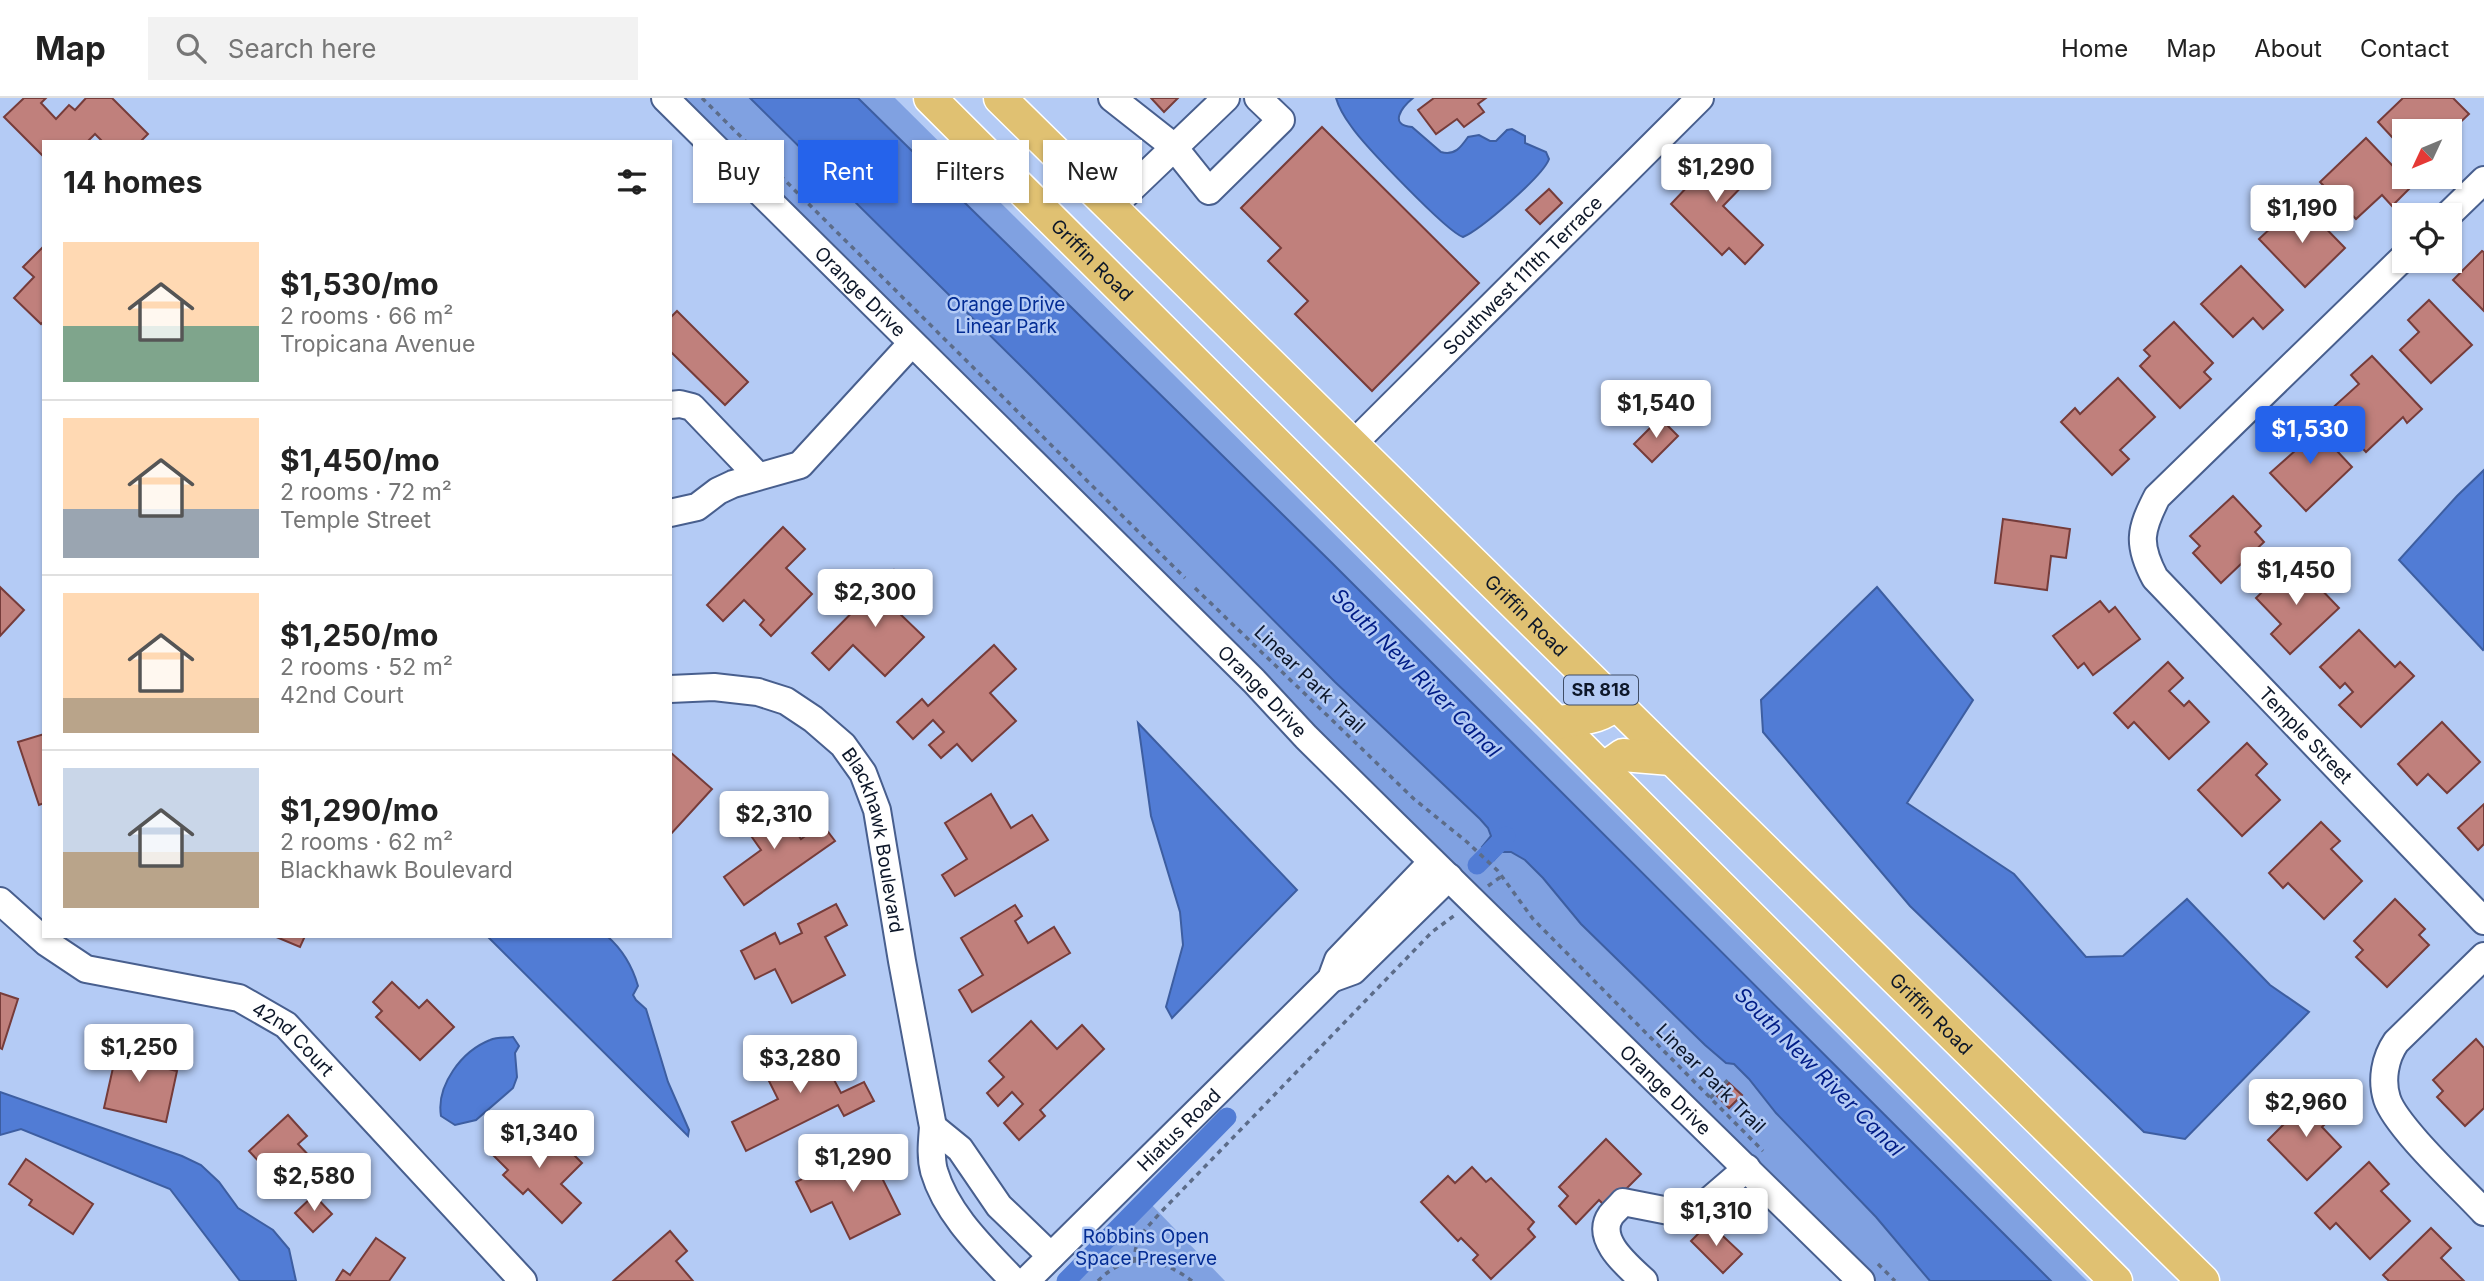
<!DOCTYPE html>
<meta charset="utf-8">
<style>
body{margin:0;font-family:Inter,sans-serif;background:#f2f2f2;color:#222;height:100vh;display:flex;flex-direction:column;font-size:26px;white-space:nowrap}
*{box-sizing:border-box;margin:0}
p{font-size:23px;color:#767676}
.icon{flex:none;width:38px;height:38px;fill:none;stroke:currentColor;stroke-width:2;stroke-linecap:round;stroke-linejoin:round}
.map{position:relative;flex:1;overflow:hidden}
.drawer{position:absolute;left:42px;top:42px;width:630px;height:798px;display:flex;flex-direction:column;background:#fff;border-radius:0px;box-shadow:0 2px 5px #0004}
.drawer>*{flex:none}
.hud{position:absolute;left:693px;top:42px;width:665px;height:63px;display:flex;gap:14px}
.needle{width:46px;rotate:226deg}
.tools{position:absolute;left:2392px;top:21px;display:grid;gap:14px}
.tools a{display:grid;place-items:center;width:70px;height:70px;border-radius:0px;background:#fff;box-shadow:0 2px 5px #0004;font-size:35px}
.price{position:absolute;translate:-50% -60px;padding:0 16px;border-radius:7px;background:#fff;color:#222;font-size:23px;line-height:46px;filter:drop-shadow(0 2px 4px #0008)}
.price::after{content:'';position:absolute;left:50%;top:42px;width:21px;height:16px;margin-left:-10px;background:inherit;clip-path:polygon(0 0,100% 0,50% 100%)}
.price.current{background:#2563eb;color:#fff}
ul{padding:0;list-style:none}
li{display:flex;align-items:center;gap:21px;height:175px;padding:0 21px}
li+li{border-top:2px solid #e0e0e0}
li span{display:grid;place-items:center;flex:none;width:196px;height:140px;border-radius:0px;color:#555}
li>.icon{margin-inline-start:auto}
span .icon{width:84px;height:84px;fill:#fffc;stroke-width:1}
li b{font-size:30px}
h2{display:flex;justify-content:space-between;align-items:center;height:84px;padding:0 21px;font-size:30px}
.chip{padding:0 24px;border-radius:0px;background:#fff;box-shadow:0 2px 5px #0004;font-size:24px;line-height:63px}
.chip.current{background:#2563eb;color:#fff}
header{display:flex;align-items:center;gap:42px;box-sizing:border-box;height:98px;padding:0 35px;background:#fff;border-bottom:2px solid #e0e0e0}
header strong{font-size:33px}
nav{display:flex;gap:38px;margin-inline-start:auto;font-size:24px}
.search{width:490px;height:63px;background:#f2f2f2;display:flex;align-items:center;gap:18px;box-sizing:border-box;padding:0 24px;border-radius:0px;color:#767676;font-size:26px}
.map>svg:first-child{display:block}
.green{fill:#80a1e1}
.water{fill:#517cd5;stroke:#3d5ea1;stroke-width:2}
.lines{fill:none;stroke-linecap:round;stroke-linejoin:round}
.canal{stroke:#517cd5;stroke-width:19}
.building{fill:#c0807c;stroke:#763c3a;stroke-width:2}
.minor-casing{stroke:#485f8e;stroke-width:30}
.major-casing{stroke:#fff;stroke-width:35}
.path{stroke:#5c6c89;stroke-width:3.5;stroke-dasharray:5 5;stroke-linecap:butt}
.minor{stroke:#fff;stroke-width:26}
.major{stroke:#e0c172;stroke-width:32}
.labels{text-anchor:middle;stroke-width:5;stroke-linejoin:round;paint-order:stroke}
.shield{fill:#b4cbf5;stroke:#3f4d66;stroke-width:2}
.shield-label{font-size:18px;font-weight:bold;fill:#0d1729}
.street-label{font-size:19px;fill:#0d1729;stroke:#b4cbf5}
.park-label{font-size:19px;fill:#032c94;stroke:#b4cbf5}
.water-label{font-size:21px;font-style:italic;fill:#001c86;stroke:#b4cbf5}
</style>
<header>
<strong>Map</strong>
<div class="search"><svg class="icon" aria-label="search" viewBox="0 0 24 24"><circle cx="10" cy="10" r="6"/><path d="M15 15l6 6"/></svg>Search here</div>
<nav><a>Home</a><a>Map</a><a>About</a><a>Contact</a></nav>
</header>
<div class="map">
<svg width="2484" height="1183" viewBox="0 0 2484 1183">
<rect width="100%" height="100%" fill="#b4cbf5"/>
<g class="green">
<path d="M679,0H895L2087,1183H1873Z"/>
<path d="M1146,1101L1225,1183H1067Z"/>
</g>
<g class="water">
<path d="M750,0H858L1331,464L2051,1183H1930L1876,1119L1776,1015L1749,981L1734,966L1726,965L1705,947L1581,826L1543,780L1525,762L1511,754H1501L1494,762L1482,749L1491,738L1488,730L1480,721L1335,584L1032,279Z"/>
<path d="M1336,0H1413C1402,9 1388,27 1412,29L1441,54C1455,58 1461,49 1468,39L1479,37L1490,43H1496L1507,32L1512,31L1525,38V45L1546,54L1549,61C1543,78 1480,132 1463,139C1447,134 1363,46 1351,28C1345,20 1339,10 1336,0Z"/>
<path d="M2484,372V551L2483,552L2399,462L2457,398Z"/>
<path d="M1877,489L1973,602L1907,705L2014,776L2086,859L2123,858L2187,801L2270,887L2309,914L2185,1041L2144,1034L1910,808L1763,634L1761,602Z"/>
<path d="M1138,625L1297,792L1172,920L1166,909L1183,847L1180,814L1151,718Z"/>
<path d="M487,838H607C623,852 632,867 638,888L633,897L636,902L646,911L668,984L689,1032L688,1038Z"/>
<path d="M513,939L519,948L515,955L517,979L513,990L476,1022L455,1027L441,1018C436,987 462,953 490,942C497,939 506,940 513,939Z"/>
<path d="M0,994L182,1058L201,1067L219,1084L238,1110L273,1132L289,1151L296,1183H240L170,1091L21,1031L0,1037Z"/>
</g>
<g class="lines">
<g class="canal">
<path d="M1477,767L1506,738"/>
<path d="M1066,1183L1227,1019"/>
</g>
</g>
<g class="building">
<path d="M24,0H46L41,5L56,21L69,7L75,12L86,0H112L148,36L140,44H103L95,36L87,44H44V59L4,19Z"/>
<path d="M1151,0H1178L1164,14Z"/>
<path d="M1434,0H1486L1478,6L1484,14L1464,29L1457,21L1436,36L1418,12Z"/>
<path d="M2403,0H2453L2469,16L2450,34L2404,33V52L2378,24Z"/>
<path d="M1322,29L1479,185L1372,293L1295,216L1308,203L1268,163L1281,150L1241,110Z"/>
<path d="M2366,40L2412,88L2392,108L2382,97L2356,121L2320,84Z"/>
<path d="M1703,50L1716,64L1726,54L1752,78L1723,108L1763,147L1745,166L1729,150L1722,157L1671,106L1690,86L1679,75Z"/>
<path d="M1549,91L1562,105L1540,126L1526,112Z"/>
<path d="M2305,109L2345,150L2305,189L2259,141L2290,112L2296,118Z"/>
<path d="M44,148V223L41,226L14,200L34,179L23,169Z"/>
<path d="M2482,153L2484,154V213L2453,182Z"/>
<path d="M2241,168L2283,212L2263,231L2253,220L2233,239L2201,206Z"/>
<path d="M2429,202L2472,247L2431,285L2400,252L2419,234L2408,222Z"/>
<path d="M677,213L748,284L725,307L670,253V220Z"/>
<path d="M2174,224L2213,265L2204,274L2211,281L2180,310L2140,268L2150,258L2144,252Z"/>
<path d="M2372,258L2422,311L2407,325L2403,319L2366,354L2328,314L2359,286L2351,277Z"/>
<path d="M2118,280L2155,319L2120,352L2129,361L2112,377L2061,324L2075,310L2080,316Z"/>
<path d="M1660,320L1678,338L1652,364L1634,346Z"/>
<path d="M2307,321L2352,369L2306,413L2270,375L2296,352L2285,341Z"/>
<path d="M2233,398L2261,428L2255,434L2264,444L2221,485L2193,455L2200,448L2190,438Z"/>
<path d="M2003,421L2070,431L2066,460L2051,458L2047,492L1995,485Z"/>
<path d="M783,429L805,451L786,470L812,496L771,538L760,527L764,522L744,502L723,523L707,507Z"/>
<path d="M2294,463L2339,510L2290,556L2271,536L2281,526L2256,500Z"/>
<path d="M894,472L916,494L897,513L924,539L885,578L853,547L829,572L812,555Z"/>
<path d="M0,489L24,512L0,538Z"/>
<path d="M2100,503L2109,514L2115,509L2140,541L2093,577L2084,565L2078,570L2053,538Z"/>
<path d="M2359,532L2395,569L2400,564L2414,578L2361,629L2339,607L2353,594L2345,585L2340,590L2320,569Z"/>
<path d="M994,547L1016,571L990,595L1016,623L972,663L957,646L941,660L929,647L944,634L933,622L913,641L897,624L922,601L928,608Z"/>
<path d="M2168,564L2183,580L2169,593L2184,608L2189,603L2209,624L2169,661L2134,624L2128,630L2114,615Z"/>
<path d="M2442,624L2480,664L2447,695L2428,676L2417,687L2398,666Z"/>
<path d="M44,636V705L39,707L18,644Z"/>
<path d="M2247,645L2267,666L2256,677L2280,702L2242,738L2198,692Z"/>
<path d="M670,654L712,691L670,737Z"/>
<path d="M991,696L1011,730L1032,717L1048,742L955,798L942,777L967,761L945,725Z"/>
<path d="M781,697L792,712L785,717L801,741L822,726L835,743L744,807L724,779L761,752L742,725Z"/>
<path d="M2484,706V746L2478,752L2458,730Z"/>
<path d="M2321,724L2340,743L2331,751L2362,783L2324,821L2288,785L2283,790L2269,775Z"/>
<path d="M2395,801L2425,831L2419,837L2429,847L2387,889L2356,859L2363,852L2354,843Z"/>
<path d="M836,806L847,827L825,839L845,877L792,905L775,871L755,881L741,853L775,835L780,846L802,835L798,826Z"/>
<path d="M1015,807L1022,818L1015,823L1028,845L1054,829L1070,855L972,914L959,892L983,877L961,840Z"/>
<path d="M274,838H305L300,849Z"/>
<path d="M392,884L419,910L427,902L454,929L420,962L376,919L382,913L373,904Z"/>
<path d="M0,895L18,901L2,951L0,950Z"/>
<path d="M1031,923L1057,951L1082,927L1104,951L1040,1012L1045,1018L1019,1042L1004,1025L1023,1006L1012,994L998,1008L987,995L1004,979L989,963Z"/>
<path d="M121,934L140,938L134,963L177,973L166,1024L104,1010Z"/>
<path d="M2476,941L2484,950V1010L2465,1028L2437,999L2443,993L2433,982Z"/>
<path d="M816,943L826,964L844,955L852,970L833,980L841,995L864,984L874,1003L844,1018L838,1007L746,1053L732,1024L778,1001L762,969Z"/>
<path d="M1729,985L1742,997L1729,1010L1717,998Z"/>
<path d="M2313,997L2333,1018L2322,1029L2341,1049L2307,1082L2268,1042Z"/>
<path d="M288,1017L307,1038L298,1046L329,1079L308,1098L272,1060L263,1068L249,1053Z"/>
<path d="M521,1025L550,1054L560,1043L582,1065L561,1086L581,1105L562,1125L528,1091L523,1096L503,1077L508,1072L491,1055Z"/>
<path d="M1606,1041L1641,1076L1607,1110L1599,1102L1576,1126L1559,1108L1568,1098L1559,1089Z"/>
<path d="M874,1049L887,1075L881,1078L900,1116L850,1141L832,1104L811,1114L796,1084L829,1068L835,1081L858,1070L853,1060Z"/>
<path d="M26,1061L93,1106L73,1136L29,1107L32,1102L9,1086Z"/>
<path d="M2369,1064L2389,1086L2381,1093L2410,1123L2370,1161L2336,1125L2330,1131L2315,1115Z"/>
<path d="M1472,1069L1486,1084L1491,1080L1534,1124L1528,1131L1535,1139L1491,1181L1473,1162L1478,1157L1461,1140L1458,1143L1421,1104L1448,1078L1455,1085Z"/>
<path d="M314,1097L332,1116L313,1134L295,1115Z"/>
<path d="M1709,1125L1742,1156L1723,1175L1691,1143Z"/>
<path d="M2431,1130L2451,1150L2441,1160L2464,1183H2389L2383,1177Z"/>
<path d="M670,1133L687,1153L676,1163L693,1183H613Z"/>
<path d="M376,1140L405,1160L389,1183H336L343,1172L350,1177Z"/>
</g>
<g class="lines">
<defs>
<g id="minor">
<path id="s1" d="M665,0L1254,583L1306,639L1394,726L1861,1183"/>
<path d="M1112,0L1173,48L1209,93L1281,22L1258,0"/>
<path d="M1111,110L1226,0"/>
<path d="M2448,117L2484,82"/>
<path id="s2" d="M2404,159L2157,399C2140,432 2137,446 2155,480L2484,823"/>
<path d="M670,307L680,306L692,309L758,378"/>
<path id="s3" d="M1351,348L1700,0"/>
<path d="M670,415L697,409L718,393L733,386L800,367L912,245"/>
<path id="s4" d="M670,591L714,589L758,594L786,603L813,621L843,647L863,675L877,712L902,863L933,1029C932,1043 930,1058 934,1073C947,1117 984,1151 1014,1183"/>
<path id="s5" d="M0,803L47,845L86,871L239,900L286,927L523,1183"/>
<path d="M2484,858L2396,944C2385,960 2381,982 2387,1001C2396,1029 2462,1090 2484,1114"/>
<path d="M1331,881L1353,873L1449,779"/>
<path d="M933,1029L960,1051L999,1108L1051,1158"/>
<path id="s6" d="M1026,1183L1331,881L1338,862L1432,764"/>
<path d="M1644,1183C1628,1168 1594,1141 1611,1117C1615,1112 1620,1108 1623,1104L1679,1115L1704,1107L1747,1070"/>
</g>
<g id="major">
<path id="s7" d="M930,0L2116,1183"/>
<path id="s8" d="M1000,0L2203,1183"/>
<path d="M1557,625C1579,619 1597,623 1615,606"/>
<path d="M1603,671L1623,657L1671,661"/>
</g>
</defs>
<use href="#minor" class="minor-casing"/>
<use href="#major" class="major-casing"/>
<g class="path">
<path d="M702,0L1185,480"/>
<path d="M1195,490L1414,701L1467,744L1498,773L1533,821L1763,1053"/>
<path d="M1488,788L1502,778"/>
<path d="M1710,1000L1729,981"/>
<path d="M1135,1164C1133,1141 1146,1131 1160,1115L1432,834L1455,817"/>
<path d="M1878,1166L1895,1183"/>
<path d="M1098,1183C1127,1153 1160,1159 1192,1183"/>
</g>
<use href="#minor" class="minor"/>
<use href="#major" class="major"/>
</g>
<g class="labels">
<rect class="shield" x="1564" y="577.5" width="74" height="29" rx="5"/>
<g class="shield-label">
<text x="1601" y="598">SR 818</text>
</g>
<g class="street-label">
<text dy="7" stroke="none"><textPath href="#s7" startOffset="229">Griffin Road</textPath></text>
<text dy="7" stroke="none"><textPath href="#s3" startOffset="242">Southwest 111th Terrace</textPath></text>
<text dy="7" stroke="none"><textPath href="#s1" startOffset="275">Orange Drive</textPath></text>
<text dy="7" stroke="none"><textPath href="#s8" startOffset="738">Griffin Road</textPath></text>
<text transform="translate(1310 581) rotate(44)" y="7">Linear Park Trail</text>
<text dy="7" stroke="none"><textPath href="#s1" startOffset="842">Orange Drive</textPath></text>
<text dy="7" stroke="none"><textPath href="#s2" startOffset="648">Temple Street</textPath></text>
<text dy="7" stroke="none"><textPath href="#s4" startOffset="292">Blackhawk Boulevard</textPath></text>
<text dy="7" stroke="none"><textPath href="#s8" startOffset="1306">Griffin Road</textPath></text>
<text dy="7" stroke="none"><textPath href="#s5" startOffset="334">42nd Court</textPath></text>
<text transform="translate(1711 980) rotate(45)" y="7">Linear Park Trail</text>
<text dy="7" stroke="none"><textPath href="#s1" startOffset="1409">Orange Drive</textPath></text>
<text dy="7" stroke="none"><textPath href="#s6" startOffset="215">Hiatus Road</textPath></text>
</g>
<g class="park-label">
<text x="1006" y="213">Orange Drive<tspan x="1006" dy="22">Linear Park</tspan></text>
<text x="1146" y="1145">Robbins Open<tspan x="1146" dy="22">Space Preserve</tspan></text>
</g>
<g class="water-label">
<text transform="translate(1416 575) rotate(45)" y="7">South New River Canal</text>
<text transform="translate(1819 974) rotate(45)" y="7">South New River Canal</text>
</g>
</g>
</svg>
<div class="tools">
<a><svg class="needle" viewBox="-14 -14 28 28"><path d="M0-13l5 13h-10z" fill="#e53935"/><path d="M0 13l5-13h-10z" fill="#767676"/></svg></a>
<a><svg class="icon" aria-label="locate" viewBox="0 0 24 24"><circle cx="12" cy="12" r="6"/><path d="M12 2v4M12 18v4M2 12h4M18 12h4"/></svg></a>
</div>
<b class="price" style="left:1716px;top:106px">$1,290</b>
<b class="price" style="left:2302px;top:147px">$1,190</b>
<b class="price" style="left:1656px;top:342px">$1,540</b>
<b class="price current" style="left:2310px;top:368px">$1,530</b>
<b class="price" style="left:2296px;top:509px">$1,450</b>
<b class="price" style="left:875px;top:531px">$2,300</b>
<b class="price" style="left:774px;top:753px">$2,310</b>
<b class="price" style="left:139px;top:986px">$1,250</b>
<b class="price" style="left:800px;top:997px">$3,280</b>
<b class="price" style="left:2306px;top:1041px">$2,960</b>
<b class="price" style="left:539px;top:1072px">$1,340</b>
<b class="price" style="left:853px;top:1096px">$1,290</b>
<b class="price" style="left:314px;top:1115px">$2,580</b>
<b class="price" style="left:1716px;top:1150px">$1,310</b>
<div class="hud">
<a class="chip">Buy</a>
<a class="chip current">Rent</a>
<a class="chip">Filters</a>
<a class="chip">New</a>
</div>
<section class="drawer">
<h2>14 homes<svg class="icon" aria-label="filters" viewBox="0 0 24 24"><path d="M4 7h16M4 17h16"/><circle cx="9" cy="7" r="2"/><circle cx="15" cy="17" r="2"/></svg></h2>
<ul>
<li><span style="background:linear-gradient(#ffd9b3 60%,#7fa58c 0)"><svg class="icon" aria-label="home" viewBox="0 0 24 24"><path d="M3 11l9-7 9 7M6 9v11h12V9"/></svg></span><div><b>$1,530/mo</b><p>2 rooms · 66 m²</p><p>Tropicana Avenue</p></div></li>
<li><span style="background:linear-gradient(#ffd9b3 65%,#9aa5b1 0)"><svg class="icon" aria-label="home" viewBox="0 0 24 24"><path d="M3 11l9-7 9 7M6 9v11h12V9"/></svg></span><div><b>$1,450/mo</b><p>2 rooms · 72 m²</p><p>Temple Street</p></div></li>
<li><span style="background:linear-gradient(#ffd9b3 75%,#b9a48a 0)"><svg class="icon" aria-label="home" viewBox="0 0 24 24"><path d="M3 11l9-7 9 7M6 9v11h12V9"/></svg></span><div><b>$1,250/mo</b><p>2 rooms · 52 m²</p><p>42nd Court</p></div></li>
<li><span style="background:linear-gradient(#c9d6e8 60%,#b9a48a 0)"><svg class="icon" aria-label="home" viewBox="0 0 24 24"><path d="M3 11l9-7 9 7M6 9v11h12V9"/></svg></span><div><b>$1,290/mo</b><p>2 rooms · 62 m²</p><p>Blackhawk Boulevard</p></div></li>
</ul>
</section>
</div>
